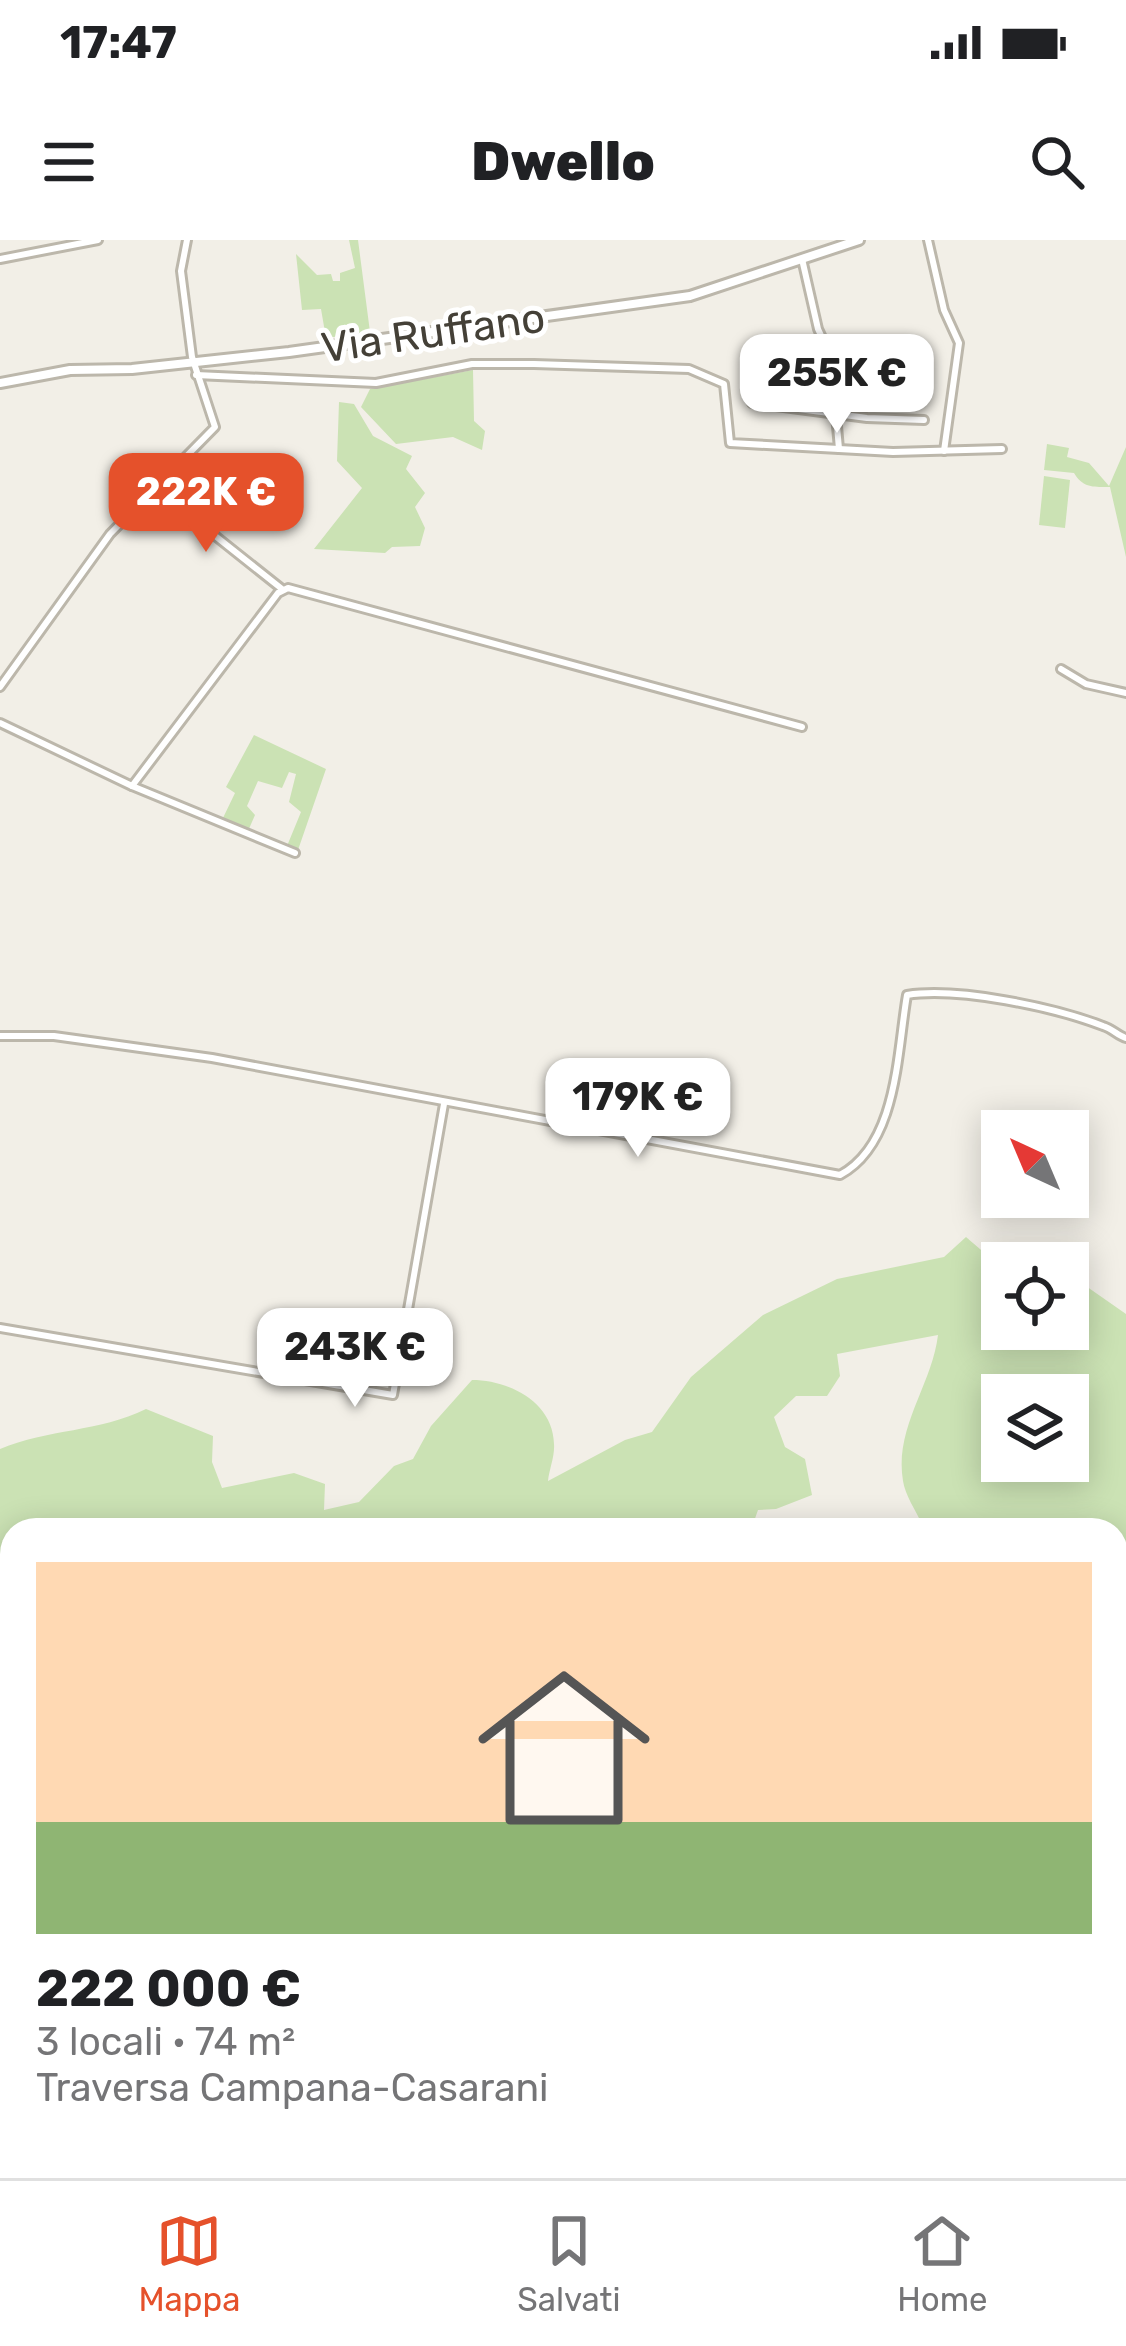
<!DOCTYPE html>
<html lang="it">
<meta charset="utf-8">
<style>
body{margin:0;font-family:Rubik,sans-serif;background:#f2f2f2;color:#202124;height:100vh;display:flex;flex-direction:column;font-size:45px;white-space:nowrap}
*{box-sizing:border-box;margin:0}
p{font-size:39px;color:#757577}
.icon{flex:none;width:66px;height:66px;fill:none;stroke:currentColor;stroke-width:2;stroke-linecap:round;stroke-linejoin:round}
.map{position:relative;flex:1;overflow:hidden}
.panel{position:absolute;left:0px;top:1278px;width:1128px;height:660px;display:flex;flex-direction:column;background:#fff;border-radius:36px 36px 0 0;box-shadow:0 6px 30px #0003}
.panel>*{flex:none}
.needle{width:78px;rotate:316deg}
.controls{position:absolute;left:981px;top:870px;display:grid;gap:24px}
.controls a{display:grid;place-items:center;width:108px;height:108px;border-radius:0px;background:#fff;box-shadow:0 6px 30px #0003;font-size:60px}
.price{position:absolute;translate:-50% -102px;padding:0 27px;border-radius:24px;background:#fff;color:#222;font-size:39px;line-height:78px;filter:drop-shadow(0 3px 6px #0008)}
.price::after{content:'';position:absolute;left:50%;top:72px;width:36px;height:27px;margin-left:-18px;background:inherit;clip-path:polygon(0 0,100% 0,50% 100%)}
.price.current{background:#e5512b;color:#fff}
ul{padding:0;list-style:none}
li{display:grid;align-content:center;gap:24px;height:636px;padding:0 36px}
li+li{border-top:3px solid #e0e0e0}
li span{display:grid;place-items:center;height:372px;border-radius:0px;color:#555}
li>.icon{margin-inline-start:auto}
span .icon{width:216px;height:216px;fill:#fffc;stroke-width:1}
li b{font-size:51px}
.status{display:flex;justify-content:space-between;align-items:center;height:84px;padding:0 60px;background:#fff;direction:ltr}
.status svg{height:33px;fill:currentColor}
header{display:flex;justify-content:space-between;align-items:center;height:156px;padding:0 36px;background:#fff;font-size:54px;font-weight:800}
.tabs{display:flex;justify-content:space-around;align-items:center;height:168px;border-top:3px solid #e0e0e0;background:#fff;font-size:33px;color:#757577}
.tabs a{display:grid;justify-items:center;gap:6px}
.tabs .current{color:#e5512b}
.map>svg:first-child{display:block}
.green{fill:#cbe2b4;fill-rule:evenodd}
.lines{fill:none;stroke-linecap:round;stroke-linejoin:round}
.stream{stroke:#a9cbe9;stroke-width:3}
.minor-casing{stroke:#bcb7ab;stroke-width:12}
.tertiary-casing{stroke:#bcb7ab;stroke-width:14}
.minor{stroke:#fff;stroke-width:6}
.tertiary{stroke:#fff;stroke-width:8}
.labels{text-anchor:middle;stroke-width:10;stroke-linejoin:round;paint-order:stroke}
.street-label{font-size:42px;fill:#444037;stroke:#fff}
</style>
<div class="status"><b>17:47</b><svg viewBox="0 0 49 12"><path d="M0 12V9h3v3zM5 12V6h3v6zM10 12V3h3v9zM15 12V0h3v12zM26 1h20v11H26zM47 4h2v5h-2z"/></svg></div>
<header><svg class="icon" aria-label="menu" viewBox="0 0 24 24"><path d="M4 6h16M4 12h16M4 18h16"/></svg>Dwello<svg class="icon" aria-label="search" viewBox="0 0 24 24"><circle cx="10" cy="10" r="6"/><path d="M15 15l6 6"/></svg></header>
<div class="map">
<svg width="1126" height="1938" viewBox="0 0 1126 1938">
<rect width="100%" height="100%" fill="#f2efe7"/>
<g class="green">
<path d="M349,0H358L370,92L326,98L321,69L302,70L296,14L317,35L331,34L333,41H340V33L355,28Z"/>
<path d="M473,130L474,181L485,191L482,210L453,197L396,204L361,167L370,149Z"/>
<path d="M339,162L354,164L373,196L412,216L406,229L425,253L415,267L425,288L420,306L392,307L385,313L314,309L362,248L337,221Z"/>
<path d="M1047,204L1069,208L1067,217L1089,223L1109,246L1126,207V317L1110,247C1093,247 1083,248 1074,233L1044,230Z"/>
<path d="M1044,236L1070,240L1065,288L1039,285Z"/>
<path d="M254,495L326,529L298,610L287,606L301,572L289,562L296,534L289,532L282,548L258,541L247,566L255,575L248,591L222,580L235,553L226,547Z"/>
<path d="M966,997L1002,1028V1089H1068V1049L1083,1044L1126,1074V1455L1116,1452V1290H925L922,1284C916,1271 905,1255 903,1241C894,1188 932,1145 938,1095L837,1114L840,1136L827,1156H796L774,1177L785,1207L805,1219L812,1255L776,1269L758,1270L751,1290H12V1426L0,1427V1209C48,1189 99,1192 146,1169L213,1196L212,1222L222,1248L294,1233L325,1244L324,1270L359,1262L394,1226L413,1219L431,1186L472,1140C508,1140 553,1161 554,1204C555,1216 549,1230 548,1241L625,1200L652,1192L691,1137L763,1075L837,1039L944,1017ZM1002,1155H1068V1221H1002Z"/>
</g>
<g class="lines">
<path class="stream" d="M435,1938L437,1926"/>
<defs>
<g id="minor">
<path d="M928,0L944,70L959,103L944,211"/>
<path d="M0,19L98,0"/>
<path d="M802,19L818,89L831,117L839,209"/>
<path d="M196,135L376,143L472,124H534L689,129L724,144L730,203L893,212L1002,209"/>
<path d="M752,163L867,178L924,180"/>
<path d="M155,248L282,349"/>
<path d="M1061,429L1086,444L1126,453"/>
<path d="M0,447L110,294L215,187L192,117L181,31L187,0"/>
<path d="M0,483L132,546L295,613"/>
<path d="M132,546L278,353L288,348L802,487"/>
<path d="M0,796H54L212,818L840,935C898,904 897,812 907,755C958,747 1054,767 1103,786C1113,789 1118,796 1126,798"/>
<path d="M0,1088L393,1155L444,864"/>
<path d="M0,1537L12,1536"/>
<path d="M1116,1851H1126"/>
<path d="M0,1885L12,1888"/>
<path d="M82,1926L116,1938"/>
<path d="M698,1926L702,1938"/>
<path d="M217,1938L219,1926"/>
<path d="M325,1938L354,1926"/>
</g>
<path id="tertiary" d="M0,143L70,130L132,129L289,112L690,56L859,0"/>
</defs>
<use href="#minor" class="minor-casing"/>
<use href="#tertiary" class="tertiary-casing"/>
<use href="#minor" class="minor"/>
<use href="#tertiary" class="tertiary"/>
</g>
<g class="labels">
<g class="street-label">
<text transform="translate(433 92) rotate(-8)" y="15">Via Ruffano</text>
</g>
</g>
</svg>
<div class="controls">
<a><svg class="needle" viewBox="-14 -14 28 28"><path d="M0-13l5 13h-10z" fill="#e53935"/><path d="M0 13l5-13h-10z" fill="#757577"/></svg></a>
<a><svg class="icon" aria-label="locate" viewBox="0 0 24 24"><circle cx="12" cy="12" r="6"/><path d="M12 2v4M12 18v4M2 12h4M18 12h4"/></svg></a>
<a><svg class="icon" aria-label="layers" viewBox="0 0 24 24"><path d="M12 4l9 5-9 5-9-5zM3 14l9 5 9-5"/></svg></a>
</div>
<b class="price" style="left:837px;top:196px">255K €</b>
<b class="price current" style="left:206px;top:315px">222K €</b>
<b class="price" style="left:638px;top:920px">179K €</b>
<b class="price" style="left:355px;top:1170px">243K €</b>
<section class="panel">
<ul>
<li><span style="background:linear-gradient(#ffd9b3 70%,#8fb573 0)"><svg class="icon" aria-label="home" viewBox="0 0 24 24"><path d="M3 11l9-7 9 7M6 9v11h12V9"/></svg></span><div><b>222 000 €</b><p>3 locali · 74 m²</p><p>Traversa Campana-Casarani</p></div></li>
</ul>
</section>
</div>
<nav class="tabs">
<a class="current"><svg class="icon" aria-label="map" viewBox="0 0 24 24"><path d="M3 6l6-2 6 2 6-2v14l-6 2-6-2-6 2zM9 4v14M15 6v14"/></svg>Mappa</a>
<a><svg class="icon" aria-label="saved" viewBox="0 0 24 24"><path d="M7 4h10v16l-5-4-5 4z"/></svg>Salvati</a>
<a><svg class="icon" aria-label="home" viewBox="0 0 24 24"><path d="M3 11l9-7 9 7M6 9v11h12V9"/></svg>Home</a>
</nav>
